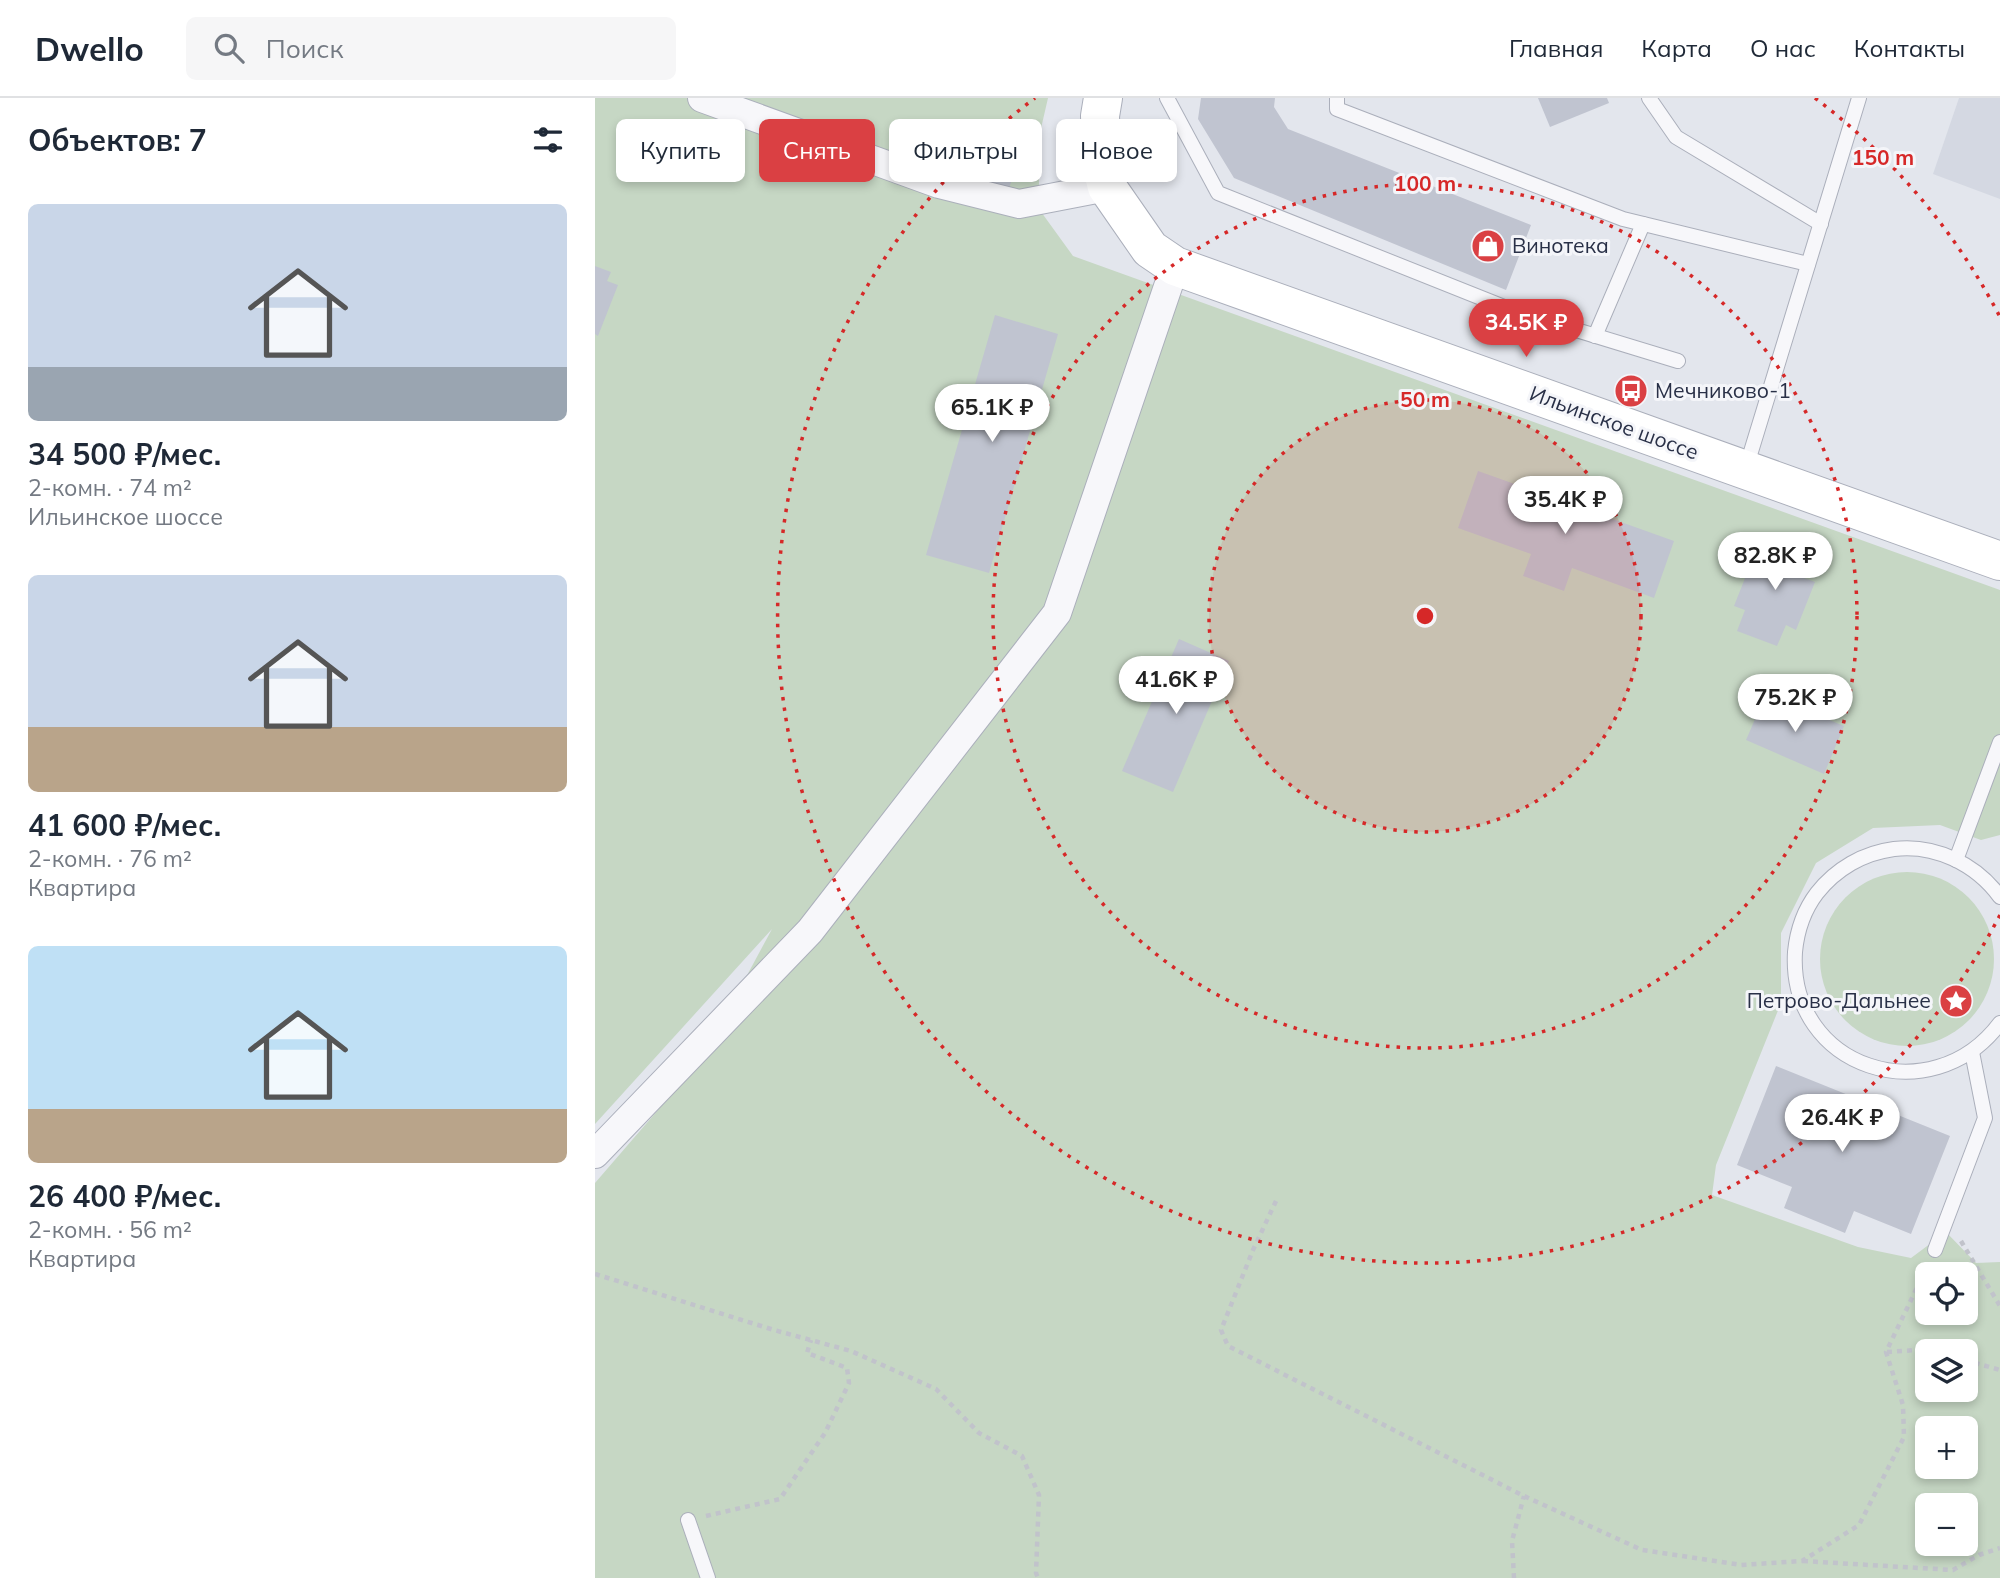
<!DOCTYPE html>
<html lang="ru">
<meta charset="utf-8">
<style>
body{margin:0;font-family:Mulish,sans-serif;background:#f6f6f7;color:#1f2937;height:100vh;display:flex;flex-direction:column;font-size:26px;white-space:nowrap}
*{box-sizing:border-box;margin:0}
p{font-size:23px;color:#747a83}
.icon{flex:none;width:38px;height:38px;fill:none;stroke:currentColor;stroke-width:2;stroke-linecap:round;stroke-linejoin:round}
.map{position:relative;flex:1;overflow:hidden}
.details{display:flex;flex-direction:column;background:#fff;width:595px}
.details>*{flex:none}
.guide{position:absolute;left:21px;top:21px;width:665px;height:63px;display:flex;gap:14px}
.buttons{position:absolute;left:1320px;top:1164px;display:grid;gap:14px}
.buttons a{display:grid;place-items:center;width:63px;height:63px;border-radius:10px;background:#fff;box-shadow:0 4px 10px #0003;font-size:35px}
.price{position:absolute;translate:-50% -60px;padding:0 16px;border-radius:24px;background:#fff;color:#222;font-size:23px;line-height:46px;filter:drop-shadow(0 2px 4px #0008)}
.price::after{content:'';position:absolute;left:50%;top:42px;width:21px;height:16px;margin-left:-10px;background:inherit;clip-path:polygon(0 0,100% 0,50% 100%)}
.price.current{background:#da4043;color:#fff}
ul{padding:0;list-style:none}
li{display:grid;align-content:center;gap:14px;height:371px;padding:0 28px}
li span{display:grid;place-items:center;height:217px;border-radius:10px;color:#555}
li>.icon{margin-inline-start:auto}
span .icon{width:126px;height:126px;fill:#fffc;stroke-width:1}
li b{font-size:30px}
h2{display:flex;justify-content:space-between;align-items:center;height:84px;padding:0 28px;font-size:30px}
.pill{padding:0 24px;border-radius:10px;background:#fff;box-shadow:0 4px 10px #0003;font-size:24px;line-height:63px}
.pill.current{background:#da4043;color:#fff}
header{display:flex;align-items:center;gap:42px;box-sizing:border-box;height:98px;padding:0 35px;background:#fff;border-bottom:2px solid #e0e1e3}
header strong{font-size:33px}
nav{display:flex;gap:38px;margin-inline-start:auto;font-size:24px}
.search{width:490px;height:63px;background:#f6f6f7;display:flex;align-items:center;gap:18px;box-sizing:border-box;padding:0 24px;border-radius:10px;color:#747a83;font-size:26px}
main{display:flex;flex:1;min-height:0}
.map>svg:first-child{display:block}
.built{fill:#d4d8e2}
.green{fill:#c6d7c4;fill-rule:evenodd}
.building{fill:#c0c4d0}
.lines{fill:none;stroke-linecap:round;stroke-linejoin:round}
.service-casing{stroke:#abafbb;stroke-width:16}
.minor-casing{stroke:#abafbb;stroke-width:30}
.secondary-casing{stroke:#abafbb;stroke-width:40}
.path{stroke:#c1c3cb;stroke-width:4.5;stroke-dasharray:5 5;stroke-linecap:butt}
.service{stroke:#f7f7fa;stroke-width:14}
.minor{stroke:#f7f7fa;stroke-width:28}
.secondary{stroke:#fff;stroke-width:38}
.ring{fill:none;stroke:#d62828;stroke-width:3.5;stroke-dasharray:3.5 7}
.labels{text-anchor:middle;stroke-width:6;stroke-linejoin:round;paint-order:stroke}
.poi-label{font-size:21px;fill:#293047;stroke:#f4f5f9;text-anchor:start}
.street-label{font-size:21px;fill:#293047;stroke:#f4f5f9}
.centre{fill:#d62828;stroke:#f4f5f9;stroke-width:3.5}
.ring-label{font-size:21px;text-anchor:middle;font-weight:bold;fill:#d62828;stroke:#f4f5f9;stroke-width:6;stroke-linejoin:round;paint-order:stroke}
</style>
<header>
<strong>Dwello</strong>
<div class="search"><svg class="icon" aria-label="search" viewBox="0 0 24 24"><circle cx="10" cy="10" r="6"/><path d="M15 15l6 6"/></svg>Поиск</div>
<nav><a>Главная</a><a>Карта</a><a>О нас</a><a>Контакты</a></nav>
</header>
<main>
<section class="details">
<h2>Объектов: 7<svg class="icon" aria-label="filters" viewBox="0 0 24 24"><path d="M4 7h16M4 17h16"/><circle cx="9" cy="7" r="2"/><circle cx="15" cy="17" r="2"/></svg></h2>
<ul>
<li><span style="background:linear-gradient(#c9d6e8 75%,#9aa5b1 0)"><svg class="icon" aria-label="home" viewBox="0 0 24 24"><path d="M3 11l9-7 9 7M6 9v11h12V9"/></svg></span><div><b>34 500 ₽/мес.</b><p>2-комн. · 74 m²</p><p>Ильинское шоссе</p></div></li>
<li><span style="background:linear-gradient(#c9d6e8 70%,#b9a48a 0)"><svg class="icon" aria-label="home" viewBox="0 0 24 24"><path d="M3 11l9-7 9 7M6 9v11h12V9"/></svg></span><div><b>41 600 ₽/мес.</b><p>2-комн. · 76 m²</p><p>Квартира</p></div></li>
<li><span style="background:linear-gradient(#bfe0f5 75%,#b9a48a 0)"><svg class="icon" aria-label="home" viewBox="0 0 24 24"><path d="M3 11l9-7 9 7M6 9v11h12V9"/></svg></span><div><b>26 400 ₽/мес.</b><p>2-комн. · 56 m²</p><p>Квартира</p></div></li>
</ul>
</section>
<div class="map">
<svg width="1405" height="1480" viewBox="0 0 1405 1480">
<rect width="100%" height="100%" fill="#e3e6ed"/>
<path class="built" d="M1364,0H1405V101L1338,76Z"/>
<g class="green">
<path d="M0,0H453L444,39V111L478,158L1405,492V737L1386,742L1345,727L1278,730L1221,765L1186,835V905L1121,1067L1117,1097L1263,1149L1316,1160L1351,1134L1381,1165L1405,1164V1480H0V1085L107,961L177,831L0,1026ZM1332,1176H1370V1214H1332ZM1332,1253H1370V1292H1332ZM1332,1330H1370V1368H1332ZM1332,1407H1370V1446H1332Z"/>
<circle cx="1312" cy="861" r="87"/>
</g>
<g class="building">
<path d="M606,0H680L679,9L693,31L936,127L911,192L639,80L603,21Z"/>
<path d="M943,0H1012L1014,5L955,29Z"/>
<path d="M397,55L423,64L413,93L387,84Z"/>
<path d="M0,168L16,174L12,183L23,187L3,238L0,236Z"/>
<path d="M400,217L463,236L394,475L331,457Z"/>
<path d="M883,373L956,399L960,386L1002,401L998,414L1079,443L1059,500L977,470L969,493L928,478L936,456L863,430Z"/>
<path d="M1179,440L1219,455L1209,480L1220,484L1201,532L1191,527L1182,548L1142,533L1150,512L1139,508L1158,460L1169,464Z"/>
<path d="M584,541L634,563L578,694L527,673Z"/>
<path d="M1171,596L1249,628L1229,676L1151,642Z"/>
<path d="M1181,968L1355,1038L1316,1136L1259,1113L1250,1135L1189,1110L1197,1089L1142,1067Z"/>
</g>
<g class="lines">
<defs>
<g id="service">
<path d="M572,0L623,95L919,213L1083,263"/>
<path d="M742,0V11L1028,121L1213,166"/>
<path d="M1054,0L1081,39L1226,126"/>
<path d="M1000,238L1048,126"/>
<path d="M1151,370L1264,0"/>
<path d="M1361,762L1405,644"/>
<path d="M1405,799C1381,766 1340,746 1299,751C1268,755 1241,771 1222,795C1209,812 1202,833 1200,854C1193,970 1336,1017 1405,925"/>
<path d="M1340,1152L1390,1020L1377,954"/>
<path d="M93,1422L113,1480"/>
</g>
<g id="minor">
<path d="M107,0L344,86L424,106L512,89"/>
<path d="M0,1056L215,833L462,515L580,168"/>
</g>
<path id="secondary" d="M508,0L505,18L507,70L512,89L555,151L580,168L1405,463"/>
</defs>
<use href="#service" class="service-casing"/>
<use href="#minor" class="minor-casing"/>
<use href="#secondary" class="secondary-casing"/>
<g class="path">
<path d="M681,1103L658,1152L626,1232L633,1248L929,1398L1047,1452L1146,1467L1207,1463L1264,1427L1309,1339L1308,1307L1291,1254L1331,1171"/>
<path d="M1366,1143L1405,1208"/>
<path d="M0,1176L179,1232L256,1253L341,1291L384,1335L427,1358L444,1397L441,1475L443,1480"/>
<path d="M1292,1254L1336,1251L1342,1253"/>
<path d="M1370,1262L1405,1272"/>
<path d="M111,1418L185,1401L230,1335L254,1285L252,1270L212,1255L216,1242"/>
<path d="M1208,1463L1358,1472L1384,1457L1405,1450"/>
<path d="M919,1480L917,1443L929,1398"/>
</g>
<use href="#service" class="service"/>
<use href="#minor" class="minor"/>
<use href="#secondary" class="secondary"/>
</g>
<circle cx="830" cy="518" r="216" fill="#d62828" fill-opacity=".12"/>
<g class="ring">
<circle cx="830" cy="518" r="216"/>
<circle cx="830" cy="518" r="432"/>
<path d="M1405 817A648 648 0 1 1 440 0M1220 0A648 648 0 0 1 1405 219"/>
</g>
<defs>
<symbol id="shop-disc" viewBox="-11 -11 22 22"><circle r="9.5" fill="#da4043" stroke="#f4f5f9"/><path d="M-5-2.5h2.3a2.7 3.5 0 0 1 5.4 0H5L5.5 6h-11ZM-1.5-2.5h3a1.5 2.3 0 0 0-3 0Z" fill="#fff"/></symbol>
<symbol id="bus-disc" viewBox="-11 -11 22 22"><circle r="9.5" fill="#da4043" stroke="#f4f5f9"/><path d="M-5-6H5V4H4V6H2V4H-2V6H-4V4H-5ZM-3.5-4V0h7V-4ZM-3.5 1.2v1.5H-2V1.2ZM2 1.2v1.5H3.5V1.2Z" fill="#fff"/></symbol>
<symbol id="sight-disc" viewBox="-11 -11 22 22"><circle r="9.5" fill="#da4043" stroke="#f4f5f9"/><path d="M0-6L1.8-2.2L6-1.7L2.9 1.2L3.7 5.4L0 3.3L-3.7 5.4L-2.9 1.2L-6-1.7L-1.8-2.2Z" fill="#fff"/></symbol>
</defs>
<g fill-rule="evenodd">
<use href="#shop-disc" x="874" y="129" width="38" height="38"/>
<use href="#bus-disc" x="1017" y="274" width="38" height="38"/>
<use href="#sight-disc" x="1342" y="884" width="38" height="38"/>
</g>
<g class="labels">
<g class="poi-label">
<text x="917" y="155">Винотека</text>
<text x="1060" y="300">Мечниково-1</text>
<text x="1336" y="910" text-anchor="end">Петрово-Дальнее</text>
</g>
<g class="street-label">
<text transform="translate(1019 325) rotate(20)" y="7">Ильинское шоссе</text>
</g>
</g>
<circle cx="830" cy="518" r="10" class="centre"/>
<g class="ring-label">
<text x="1288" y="67">150 m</text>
<text x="830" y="93">100 m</text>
<text x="830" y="309">50 m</text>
</g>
</svg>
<div class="buttons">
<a><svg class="icon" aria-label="locate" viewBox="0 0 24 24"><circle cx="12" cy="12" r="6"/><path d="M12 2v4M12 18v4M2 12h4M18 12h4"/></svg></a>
<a><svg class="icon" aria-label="layers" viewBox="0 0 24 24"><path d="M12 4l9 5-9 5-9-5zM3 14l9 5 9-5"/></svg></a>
<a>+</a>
<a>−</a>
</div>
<b class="price current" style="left:931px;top:261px">34.5K ₽</b>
<b class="price" style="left:397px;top:346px">65.1K ₽</b>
<b class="price" style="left:970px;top:438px">35.4K ₽</b>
<b class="price" style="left:1180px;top:494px">82.8K ₽</b>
<b class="price" style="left:581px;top:618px">41.6K ₽</b>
<b class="price" style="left:1200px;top:636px">75.2K ₽</b>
<b class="price" style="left:1247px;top:1056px">26.4K ₽</b>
<div class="guide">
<a class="pill">Купить</a>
<a class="pill current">Снять</a>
<a class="pill">Фильтры</a>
<a class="pill">Новое</a>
</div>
</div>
</main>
